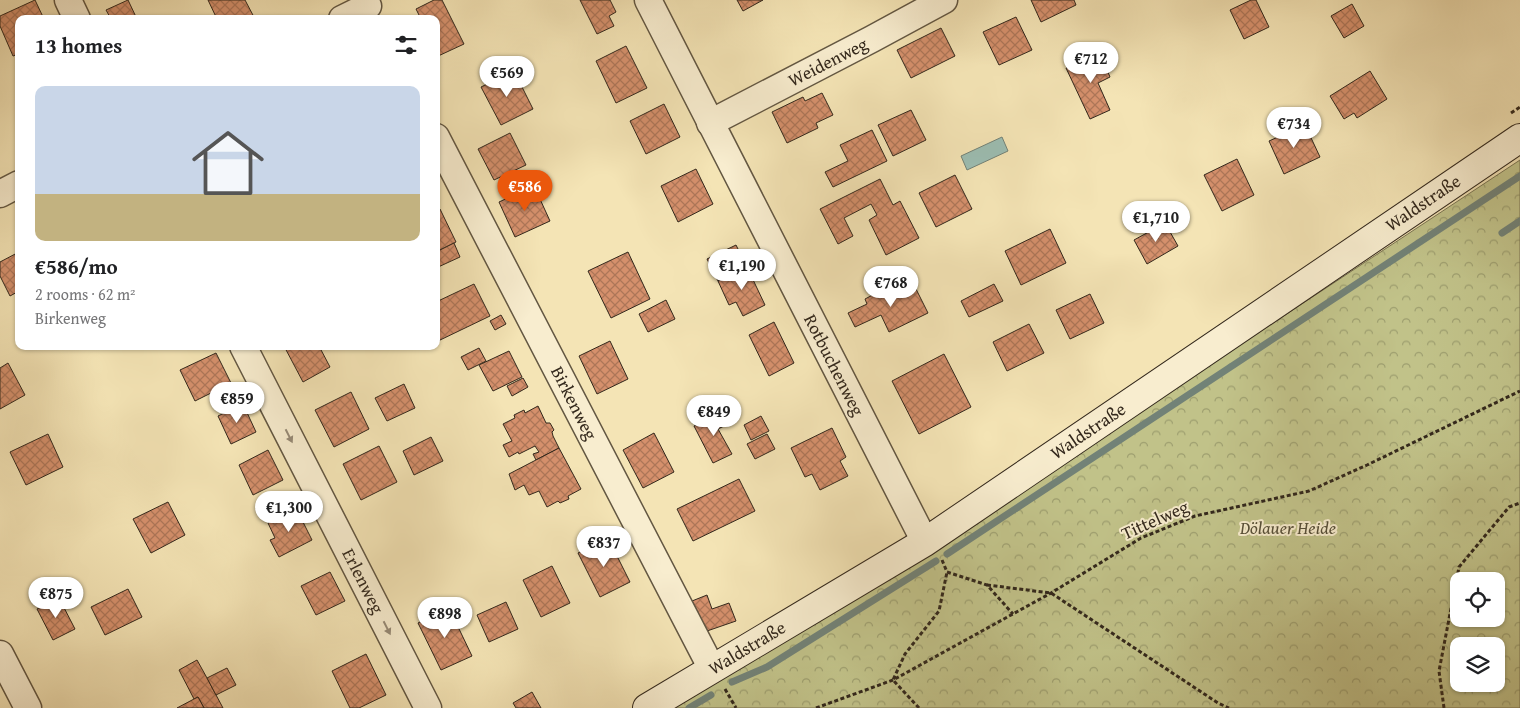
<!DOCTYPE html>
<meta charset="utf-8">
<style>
body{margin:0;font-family:"Gentium Book Plus",serif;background:#f6f6f6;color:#202124;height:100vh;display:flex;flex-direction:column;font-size:19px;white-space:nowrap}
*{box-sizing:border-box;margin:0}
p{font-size:16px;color:#757577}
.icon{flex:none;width:28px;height:28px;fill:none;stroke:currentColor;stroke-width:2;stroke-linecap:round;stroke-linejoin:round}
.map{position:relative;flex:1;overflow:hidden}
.drawer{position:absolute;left:15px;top:15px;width:425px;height:335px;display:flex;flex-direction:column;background:#fff;border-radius:10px;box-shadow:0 1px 4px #0004}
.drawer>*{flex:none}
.controls{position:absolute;left:1450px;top:572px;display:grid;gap:10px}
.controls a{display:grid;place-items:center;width:55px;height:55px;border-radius:10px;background:#fff;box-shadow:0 1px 4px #0004;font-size:25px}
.price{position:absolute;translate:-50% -42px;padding:0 11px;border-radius:18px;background:#fff;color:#222;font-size:16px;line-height:32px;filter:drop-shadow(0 1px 2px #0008)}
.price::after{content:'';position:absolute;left:50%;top:30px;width:15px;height:11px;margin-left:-8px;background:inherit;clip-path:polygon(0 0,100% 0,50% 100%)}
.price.on{background:#ea580c;color:#fff}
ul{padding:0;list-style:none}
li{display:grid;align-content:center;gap:10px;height:265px;padding:0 20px}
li+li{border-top:1px solid #e0e0e0}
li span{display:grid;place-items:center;height:155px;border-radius:10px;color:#555}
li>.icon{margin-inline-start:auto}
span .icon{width:90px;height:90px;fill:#fffc;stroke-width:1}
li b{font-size:21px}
h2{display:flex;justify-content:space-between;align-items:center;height:60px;padding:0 20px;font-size:21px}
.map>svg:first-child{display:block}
.forest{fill:url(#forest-crowns);stroke:#7a7552;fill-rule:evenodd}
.water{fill:#9cbeb3;stroke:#728277}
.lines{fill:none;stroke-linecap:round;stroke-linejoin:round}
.stream{stroke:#728277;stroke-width:7}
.building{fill:url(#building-cross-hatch);stroke:#33281c}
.street-casing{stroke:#635742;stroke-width:29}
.secondary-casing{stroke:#33281c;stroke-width:30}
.path{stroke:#33281c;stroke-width:3;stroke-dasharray:4 2.5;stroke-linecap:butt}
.street{stroke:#f8edcf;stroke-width:26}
.secondary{stroke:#f8edcf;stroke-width:28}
.oneway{fill:#968a76}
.labels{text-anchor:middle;stroke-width:4;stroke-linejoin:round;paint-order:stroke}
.street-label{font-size:18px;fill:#33281c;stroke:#f8edcf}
.park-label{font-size:18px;font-style:italic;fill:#564e37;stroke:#f8edcf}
</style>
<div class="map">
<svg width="1520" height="708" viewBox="0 0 1520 708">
<defs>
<pattern id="forest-crowns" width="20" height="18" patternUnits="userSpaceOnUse" patternTransform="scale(1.25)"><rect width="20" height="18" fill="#c1c289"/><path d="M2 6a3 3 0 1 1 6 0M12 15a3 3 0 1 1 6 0" fill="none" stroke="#9d9e6f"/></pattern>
<pattern id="building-cross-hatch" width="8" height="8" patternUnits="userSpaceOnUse" patternTransform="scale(1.25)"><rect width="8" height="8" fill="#d5906c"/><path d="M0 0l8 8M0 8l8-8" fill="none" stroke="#ad7658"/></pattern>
</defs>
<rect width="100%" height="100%" fill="#f4e4b5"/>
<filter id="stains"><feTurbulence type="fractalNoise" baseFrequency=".004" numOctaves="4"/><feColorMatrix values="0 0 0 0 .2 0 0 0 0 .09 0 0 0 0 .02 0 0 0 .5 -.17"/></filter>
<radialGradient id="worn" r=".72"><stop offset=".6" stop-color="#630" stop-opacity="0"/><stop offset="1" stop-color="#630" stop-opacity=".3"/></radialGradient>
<path class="forest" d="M1520,160V708H669L932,548ZM1459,581H1496V619H1459ZM1459,646H1496V684H1459Z"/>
<path class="water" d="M1002,137L1008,151L967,170L961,156Z"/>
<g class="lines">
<g class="stream">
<path d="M1502,233L1520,221"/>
<path d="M947,554L1520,176"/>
<path d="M732,682L767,667L936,561"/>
<path d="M689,708L711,695"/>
</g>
</g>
<g class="building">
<path d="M35,0L44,19H19V54L13,56L0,26V16Z"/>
<path d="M128,0L137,19H111L106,10Z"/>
<path d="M208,0H245L255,19H217Z"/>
<path d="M434,0H442L464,44L436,57V19H421L416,9Z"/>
<path d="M580,0H610L616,12L609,16L614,26L597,34Z"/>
<path d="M737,0H763L743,11Z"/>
<path d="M1031,0H1074L1076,5L1041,22Z"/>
<path d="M1251,0H1256L1269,27L1244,39L1230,10Z"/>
<path d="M1352,4L1364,26L1344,38L1331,16Z"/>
<path d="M1016,17L1032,50L999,65L983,32Z"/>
<path d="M941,28L955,56L911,78L897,50Z"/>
<path d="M626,46L647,88L616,103L596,61Z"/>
<path d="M1100,53L1110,77L1098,83L1110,110L1090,119L1066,68Z"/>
<path d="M514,71L533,109L501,125L481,87Z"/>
<path d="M1370,71L1387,99L1357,118L1354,113L1344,119L1330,96Z"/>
<path d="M822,93L833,115L816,123L818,128L787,143L772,112L803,97L805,101Z"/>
<path d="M664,104L680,137L646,154L630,121Z"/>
<path d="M911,110L926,140L893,156L878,125Z"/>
<path d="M1305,125L1320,157L1284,174L1269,141Z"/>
<path d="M872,130L887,161L833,187L825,172L848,161L840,145Z"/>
<path d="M510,133L526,165L494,180L478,149Z"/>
<path d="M1237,159L1254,195L1222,211L1204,175Z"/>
<path d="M696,169L713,204L678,222L661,186Z"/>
<path d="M955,175L972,209L936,227L919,193Z"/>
<path d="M880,179L893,205L900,201L919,238L886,255L869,220L877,215L871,204L844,218L853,236L838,244L820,209Z"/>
<path d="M534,186L550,221L515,237L499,202Z"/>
<path d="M440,209L456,242L436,252V211Z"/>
<path d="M1165,223L1178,246L1147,264L1134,240Z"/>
<path d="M1050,229L1066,263L1021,285L1005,251Z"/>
<path d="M454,243L460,257L436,268V252Z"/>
<path d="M736,245L747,267L718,281L707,259Z"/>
<path d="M19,252V291L10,296L0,276V262Z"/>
<path d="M628,252L650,299L611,318L588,271Z"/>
<path d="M747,267L765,305L743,316L736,302L729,305L718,281Z"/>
<path d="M913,283L928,313L889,332L881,315L855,327L848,313L867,304L865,299L884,289L887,296Z"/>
<path d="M474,284L490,316L438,341L436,338V302Z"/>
<path d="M994,284L1003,301L969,317L961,301Z"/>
<path d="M1090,294L1104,323L1070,339L1056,310Z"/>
<path d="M666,300L675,319L648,332L639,314Z"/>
<path d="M501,315L506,324L495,330L490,321Z"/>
<path d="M774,322L794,363L769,376L749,335Z"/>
<path d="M1029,324L1044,353L1007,371L993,342Z"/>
<path d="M610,341L628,379L597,394L579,356Z"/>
<path d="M284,346H319L330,367L303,382Z"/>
<path d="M479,348L486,361L468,370L461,357Z"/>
<path d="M509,351L522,377L493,391L479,365Z"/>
<path d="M216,353L231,383L195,401L180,370Z"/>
<path d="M944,354L971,407L919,434L892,381Z"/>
<path d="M8,363L25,395L0,409V368Z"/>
<path d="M523,378L528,387L512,396L507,386Z"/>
<path d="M404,384L415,408L387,421L375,398Z"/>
<path d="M351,392L369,429L334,447L315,410Z"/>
<path d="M243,404L256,432L231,444L218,416Z"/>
<path d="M538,406L546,423H550L554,430L552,432L553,436L559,448L536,460L533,454L539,452L535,446L519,454L518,452L509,457L503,445L512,441L503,424L515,418L514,415L524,410L525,413Z"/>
<path d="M724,413L730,423L718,429L732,454L713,463L694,426Z"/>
<path d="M761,416L769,431L751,440L744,425Z"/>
<path d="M832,428L846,457L840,461L848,476L820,490L812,474L805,477L791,448Z"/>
<path d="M654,433L674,472L643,488L623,450Z"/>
<path d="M48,434L63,467L26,485L10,452Z"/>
<path d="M767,434L775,449L755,459L747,444Z"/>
<path d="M431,437L443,461L414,475L403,451Z"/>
<path d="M379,446L397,482L361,500L343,464Z"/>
<path d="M559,448L581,489L568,496L569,499L560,503L558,501L547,507L539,491L529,495L524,485L515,490L509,474Z"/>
<path d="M268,450L283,480L253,495L239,465Z"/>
<path d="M739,479L755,511L693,541L677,509Z"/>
<path d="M168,502L185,535L151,553L133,519Z"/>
<path d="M296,508L312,540L279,557L270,540L275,538L268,523Z"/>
<path d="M608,538L630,582L600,597L578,553Z"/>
<path d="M552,566L570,603L541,617L523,580Z"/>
<path d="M330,572L345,601L316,615L301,586Z"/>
<path d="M128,589L142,617L105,635L91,607Z"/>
<path d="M707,595L712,609L729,603L736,621L707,631L692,601Z"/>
<path d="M59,598L75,629L53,640L37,609Z"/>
<path d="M506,602L518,629L489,642L477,615Z"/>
<path d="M449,608L472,656L441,670L418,623Z"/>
<path d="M366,654L386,695L359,708H350L332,671Z"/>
<path d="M197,660L207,678L223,708H204L198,697L194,699L179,670Z"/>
<path d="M227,668L236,685L216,695L207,678Z"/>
<path d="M532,692L541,708H516L513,703Z"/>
<path d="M198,697L204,708H177L194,699Z"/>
</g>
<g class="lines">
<defs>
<g id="street">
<path d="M68,0L77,19"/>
<path d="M648,0L925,542"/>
<path d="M342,19L368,6"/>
<path d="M710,123L872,39L944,0"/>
<path d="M436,137L712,669"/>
<path d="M0,194L19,184"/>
<path d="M243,346L428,708"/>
<path d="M0,654L28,708"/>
</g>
<path id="secondary" d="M647,708L925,542L1520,138"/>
</defs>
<use href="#street" class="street-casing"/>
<use href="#secondary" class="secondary-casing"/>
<g class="path">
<path d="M1511,113L1520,107"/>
<path d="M942,560L947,572L987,585L1013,614"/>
<path d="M987,585L1051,593L1218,703L1229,708"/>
<path d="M725,689L736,708"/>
<path d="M816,708L893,680L1051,593L1141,538L1195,516L1309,491L1367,465L1520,391"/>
<path d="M919,708L893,680L905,654L939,611L947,572"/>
<path d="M1444,708L1439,671L1459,567L1509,507L1520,503"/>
</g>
<use href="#street" class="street"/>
<use href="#secondary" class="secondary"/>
</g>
<defs><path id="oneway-solid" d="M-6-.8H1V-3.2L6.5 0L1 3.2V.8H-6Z" transform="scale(1.25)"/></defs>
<g class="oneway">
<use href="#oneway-solid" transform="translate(289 436) rotate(63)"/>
<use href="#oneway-solid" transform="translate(387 628) rotate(63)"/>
</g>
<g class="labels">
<g class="street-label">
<text transform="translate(828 62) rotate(-27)" y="6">Weidenweg</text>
<text transform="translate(1423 203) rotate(-34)" y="6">Waldstraße</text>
<text transform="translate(834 365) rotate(63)" y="6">Rotbuchenweg</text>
<text transform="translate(574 403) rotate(63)" y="6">Birkenweg</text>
<text transform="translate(1088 431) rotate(-34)" y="6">Waldstraße</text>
<text transform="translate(1155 520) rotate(-24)" y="6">Tittelweg</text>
<text transform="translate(363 581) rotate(63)" y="6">Erlenweg</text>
<text transform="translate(747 648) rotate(-31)" y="6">Waldstraße</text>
</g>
<g class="park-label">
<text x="1288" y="534">Dölauer Heide</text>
</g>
</g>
<rect width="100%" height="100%" filter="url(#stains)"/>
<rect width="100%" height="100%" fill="url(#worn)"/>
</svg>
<div class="controls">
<a><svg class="icon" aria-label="locate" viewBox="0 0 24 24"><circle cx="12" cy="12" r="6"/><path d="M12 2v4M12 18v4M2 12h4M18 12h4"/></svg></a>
<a><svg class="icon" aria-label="layers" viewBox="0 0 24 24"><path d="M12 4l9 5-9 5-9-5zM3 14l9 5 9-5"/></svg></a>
</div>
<b class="price" style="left:1091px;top:84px">€712</b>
<b class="price" style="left:507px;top:98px">€569</b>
<b class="price" style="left:1294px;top:149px">€734</b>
<b class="price on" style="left:525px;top:212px">€586</b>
<b class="price" style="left:1156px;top:243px">€1,710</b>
<b class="price" style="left:742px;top:291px">€1,190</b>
<b class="price" style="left:891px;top:308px">€768</b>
<b class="price" style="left:237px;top:424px">€859</b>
<b class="price" style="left:714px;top:437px">€849</b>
<b class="price" style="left:289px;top:533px">€1,300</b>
<b class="price" style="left:604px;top:568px">€837</b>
<b class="price" style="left:56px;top:619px">€875</b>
<b class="price" style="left:445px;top:639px">€898</b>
<section class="drawer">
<h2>13 homes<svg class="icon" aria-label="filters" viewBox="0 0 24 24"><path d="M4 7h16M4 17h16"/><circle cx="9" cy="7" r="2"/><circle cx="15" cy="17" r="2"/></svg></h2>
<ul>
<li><span style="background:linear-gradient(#c9d6e8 70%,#c2b280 0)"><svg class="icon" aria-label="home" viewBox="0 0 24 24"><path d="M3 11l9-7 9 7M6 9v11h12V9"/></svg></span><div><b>€586/mo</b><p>2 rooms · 62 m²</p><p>Birkenweg</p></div></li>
</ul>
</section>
</div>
